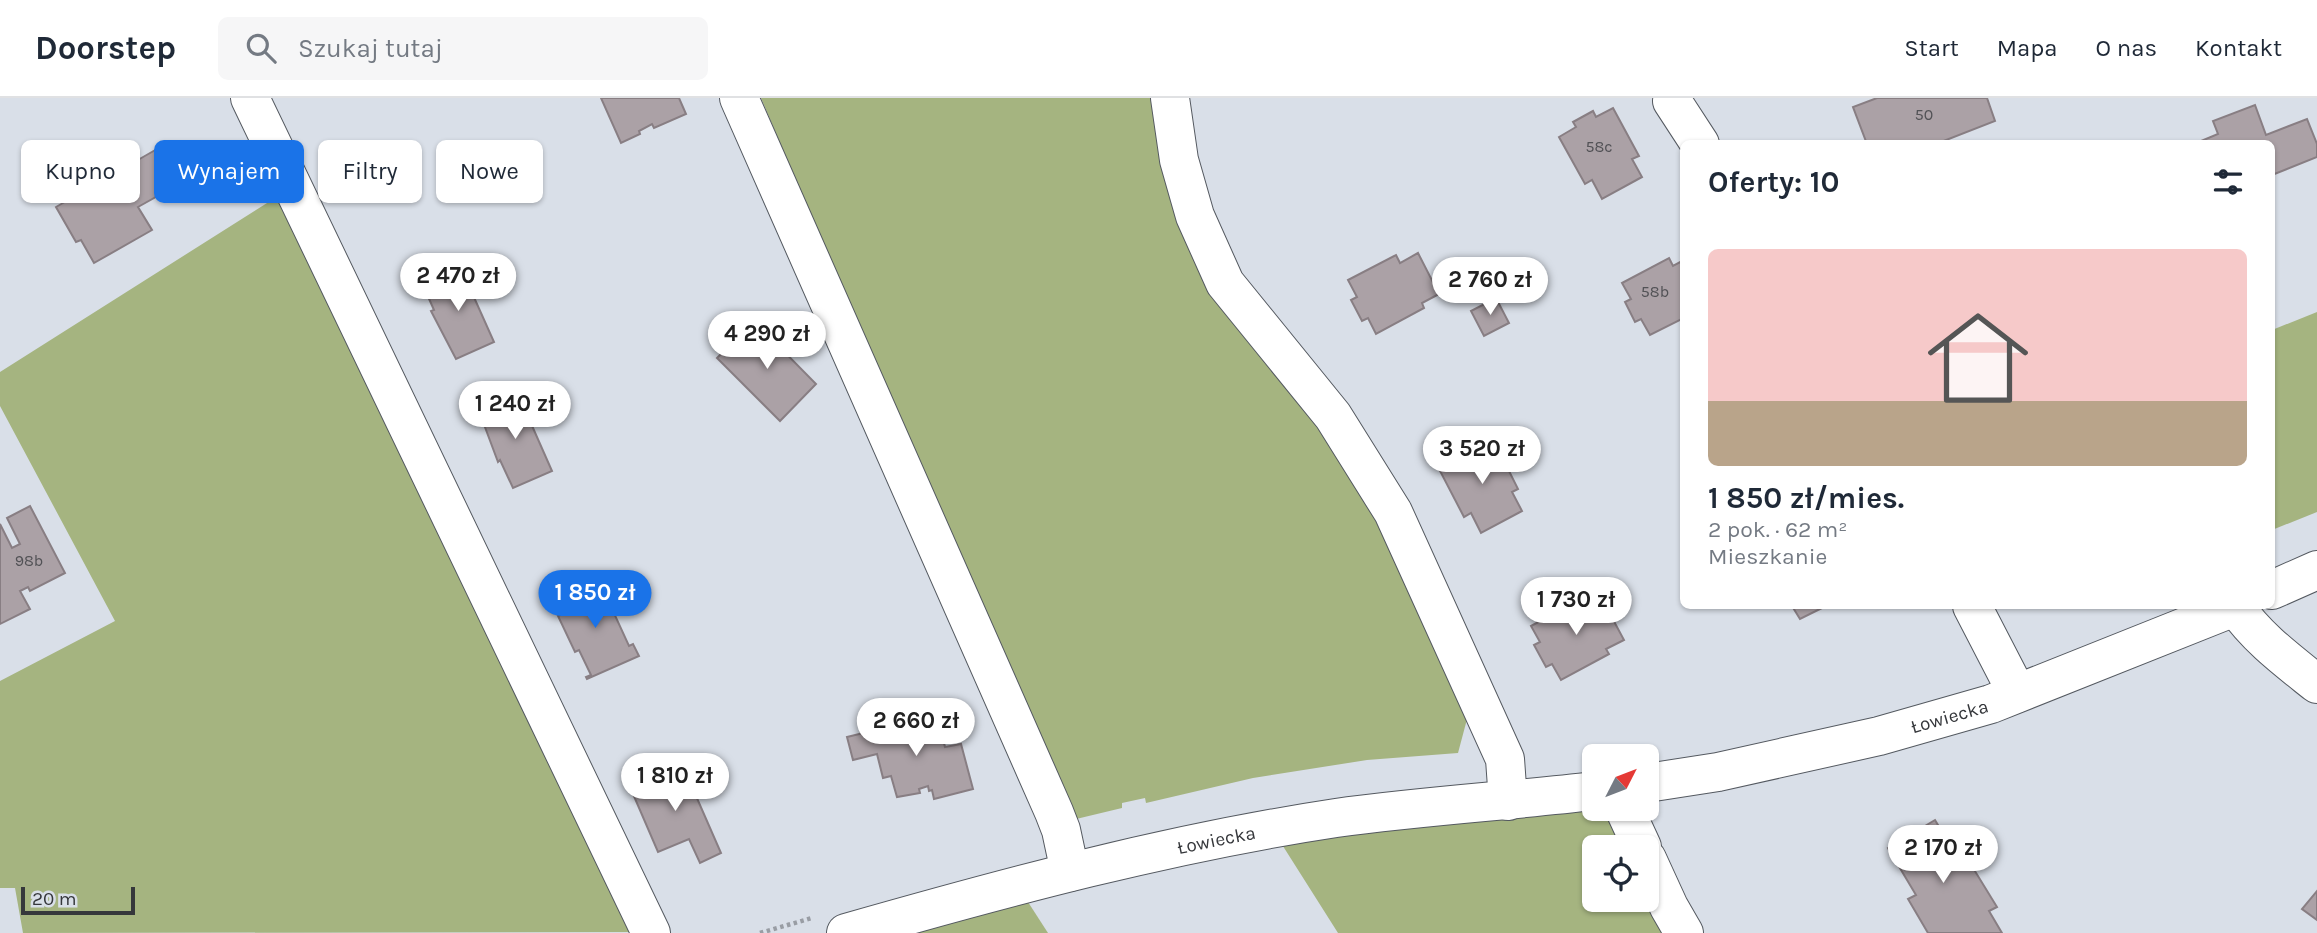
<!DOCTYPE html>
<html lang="pl">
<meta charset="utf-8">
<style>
body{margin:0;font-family:Karla,sans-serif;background:#f6f6f7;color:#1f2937;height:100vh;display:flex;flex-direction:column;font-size:26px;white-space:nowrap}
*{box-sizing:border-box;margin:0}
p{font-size:23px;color:#747a83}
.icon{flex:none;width:38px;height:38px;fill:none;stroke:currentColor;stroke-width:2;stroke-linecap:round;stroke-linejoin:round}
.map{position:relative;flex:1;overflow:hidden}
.sheet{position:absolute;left:1680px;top:42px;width:595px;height:469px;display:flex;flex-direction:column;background:#fff;border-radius:10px;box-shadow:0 2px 5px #0004}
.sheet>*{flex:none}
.top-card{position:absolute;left:21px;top:42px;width:665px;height:63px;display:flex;gap:14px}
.needle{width:46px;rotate:48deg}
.buttons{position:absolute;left:1582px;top:646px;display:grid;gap:14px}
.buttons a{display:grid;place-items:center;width:77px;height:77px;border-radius:10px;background:#fff;box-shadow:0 2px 5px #0004;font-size:35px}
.scale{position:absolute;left:21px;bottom:18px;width:114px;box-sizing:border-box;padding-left:7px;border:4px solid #35373b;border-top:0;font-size:19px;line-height:24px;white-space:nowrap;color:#35373b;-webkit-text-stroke:5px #d9dfe8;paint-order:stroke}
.price{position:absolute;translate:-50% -60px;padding:0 16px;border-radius:24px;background:#fff;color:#222;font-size:23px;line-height:46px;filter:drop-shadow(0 2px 4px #0008)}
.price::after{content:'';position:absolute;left:50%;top:42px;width:21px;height:16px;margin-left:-10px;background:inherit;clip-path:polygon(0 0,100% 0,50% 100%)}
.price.selected{background:#1a73e8;color:#fff}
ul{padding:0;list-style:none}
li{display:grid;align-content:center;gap:14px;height:371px;padding:0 28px}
li span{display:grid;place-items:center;height:217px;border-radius:10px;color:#555}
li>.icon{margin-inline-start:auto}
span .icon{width:126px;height:126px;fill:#fffc;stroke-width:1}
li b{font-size:30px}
h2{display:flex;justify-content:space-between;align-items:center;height:84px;padding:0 28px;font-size:30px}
.chip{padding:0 24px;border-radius:10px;background:#fff;box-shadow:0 2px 5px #0004;font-size:24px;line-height:63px}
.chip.selected{background:#1a73e8;color:#fff}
header{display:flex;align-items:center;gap:42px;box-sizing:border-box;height:98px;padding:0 35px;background:#fff;border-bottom:2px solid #e0e1e3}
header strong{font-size:33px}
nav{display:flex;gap:38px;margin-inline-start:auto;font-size:24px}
.search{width:490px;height:63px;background:#f6f6f7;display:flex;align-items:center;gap:18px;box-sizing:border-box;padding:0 24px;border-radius:10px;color:#747a83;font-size:26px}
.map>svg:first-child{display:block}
.green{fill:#a5b480}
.building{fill:#aba1a6;stroke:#887e83;stroke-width:2}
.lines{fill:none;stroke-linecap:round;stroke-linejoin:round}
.minor-casing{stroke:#545960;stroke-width:40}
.path{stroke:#999da4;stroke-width:4.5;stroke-dasharray:3.5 3.5;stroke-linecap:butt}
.minor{stroke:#fff;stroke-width:38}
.labels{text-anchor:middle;stroke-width:5;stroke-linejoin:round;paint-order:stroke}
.number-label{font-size:16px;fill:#525256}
.street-label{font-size:19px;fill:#35373b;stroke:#d9dfe8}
</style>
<header>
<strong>Doorstep</strong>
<div class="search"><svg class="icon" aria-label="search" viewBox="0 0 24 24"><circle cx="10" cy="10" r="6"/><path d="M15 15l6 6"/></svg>Szukaj tutaj</div>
<nav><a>Start</a><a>Mapa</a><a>O nas</a><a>Kontakt</a></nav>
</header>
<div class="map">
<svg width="2317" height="835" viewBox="0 0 2317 835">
<rect width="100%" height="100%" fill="#d9dfe8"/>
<g class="green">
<path d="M761,0H1153L1170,91L1330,332L1385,424L1470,610L1458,655L1367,662L1253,680L1146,705L1145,700L1122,705V710L1072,722L923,384Z"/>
<path d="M286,93L640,834L23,835L15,790H0V583L115,523L0,308V274Z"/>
<path d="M2317,214V414L2272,432V232Z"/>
<path d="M1594,710L1608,711L1626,749H1594V802H1647L1670,835H1338L1281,745L1407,728Z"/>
<path d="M1028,804L1048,835H900Z"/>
</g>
<g class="building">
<path d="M601,0H679L686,16L654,30L652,26L639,33L640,36L621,45Z"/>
<path d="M1877,0H1987L1995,23L1936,46H1867L1853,9Z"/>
<path d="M2255,7L2266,37L2307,21L2317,46V59L2272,77V46H2194L2218,36L2213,23Z"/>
<path d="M1613,10L1639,58L1632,61L1642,79L1602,101L1592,82L1585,86L1559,39L1576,29L1573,24L1593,13L1596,19Z"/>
<path d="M157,51L177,87L138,109L152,132L94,165L81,142L76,144L56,109Z"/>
<path d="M1418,155L1439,196L1422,205L1424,210L1376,236L1368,220L1362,223L1351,202L1357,199L1348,182L1396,157L1400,165Z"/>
<path d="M1669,160L1673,168L1684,162V220L1650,237L1641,221L1635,224L1625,204L1631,201L1622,185Z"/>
<path d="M460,168L494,244L456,261L431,213L434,212L422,185Z"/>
<path d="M1496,200L1509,225L1484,238L1471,213Z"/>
<path d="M754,223L816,286L780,323L717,260Z"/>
<path d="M518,296L552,373L513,390L500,362L498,364L479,313Z"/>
<path d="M1494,343L1518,391L1512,394L1522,413L1481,435L1471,415L1464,419L1439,371L1456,362L1453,357L1474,346L1477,352Z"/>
<path d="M30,408L65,475L30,493L28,489L20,493L30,511L0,526V426L12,450L20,446L7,420Z"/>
<path d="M595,484L598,491L602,489L629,548L633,546L639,558L587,581L586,579L591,577L579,552L575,554L558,518L564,515L561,508L566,505L563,498Z"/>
<path d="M1602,501L1624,542L1606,551L1609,556L1561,582L1552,566L1546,569L1534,547L1540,544L1531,528L1579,502L1584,511Z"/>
<path d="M1792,508H1826L1800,521Z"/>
<path d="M937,617L945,649L961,646L973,691L934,701L932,692L929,693L928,688L919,691L920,695L897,699L891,678L883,680L877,656L853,662L847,639Z"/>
<path d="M682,666L721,755L700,765L689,741L658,754L630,689Z"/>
<path d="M1935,722L1963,769L1970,765L1997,809L1989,813L2002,835H1928L1908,801L1916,797L1888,750Z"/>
<path d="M2317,793V822L2302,811Z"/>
</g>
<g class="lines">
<defs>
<g id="minor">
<path d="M250,0L651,835"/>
<path d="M739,0L1054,714L1061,732L1070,774"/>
<path d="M1170,0L1179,62L1195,118L1225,185L1333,318L1393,414L1505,661L1508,703"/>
<path d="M1672,3L1700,46"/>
<path d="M2272,492L2317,472"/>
<path d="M1972,508L2017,595"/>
<path d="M2235,508C2257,540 2287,562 2317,586"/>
<path id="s1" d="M1647,685L1718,674L1879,638L1991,606L2237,508"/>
<path d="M1624,710L1642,749"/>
<path d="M1647,761L1669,809L1684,835"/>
<path id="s2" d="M846,835C1007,789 1170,745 1336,720C1422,708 1508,703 1594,693"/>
</g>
</defs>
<use href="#minor" class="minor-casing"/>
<path class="path" d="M760,835L812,820"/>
<use href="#minor" class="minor"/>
</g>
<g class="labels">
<g class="number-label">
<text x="1924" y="22">50</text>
<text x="1599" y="54">58c</text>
<text x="1655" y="199">58b</text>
<text x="29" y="468">98b</text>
</g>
<g class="street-label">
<text dy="7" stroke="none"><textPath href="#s1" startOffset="310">Łowiecka</textPath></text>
<text dy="7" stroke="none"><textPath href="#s2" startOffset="382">Łowiecka</textPath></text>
</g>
</g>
</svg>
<div class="buttons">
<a><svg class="needle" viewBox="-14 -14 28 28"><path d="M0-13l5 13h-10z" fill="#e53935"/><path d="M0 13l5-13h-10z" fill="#747a83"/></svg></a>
<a><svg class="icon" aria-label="locate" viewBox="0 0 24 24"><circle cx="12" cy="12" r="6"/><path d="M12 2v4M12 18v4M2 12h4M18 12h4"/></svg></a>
</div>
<div class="scale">20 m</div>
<b class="price" style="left:458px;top:215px">2 470 zł</b>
<b class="price" style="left:1490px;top:219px">2 760 zł</b>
<b class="price" style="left:767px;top:273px">4 290 zł</b>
<b class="price" style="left:515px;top:343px">1 240 zł</b>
<b class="price" style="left:1482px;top:388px">3 520 zł</b>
<b class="price selected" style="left:595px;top:532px">1 850 zł</b>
<b class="price" style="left:1576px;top:539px">1 730 zł</b>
<b class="price" style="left:916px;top:660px">2 660 zł</b>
<b class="price" style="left:675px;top:715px">1 810 zł</b>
<b class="price" style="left:1943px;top:787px">2 170 zł</b>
<div class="top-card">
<a class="chip">Kupno</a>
<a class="chip selected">Wynajem</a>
<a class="chip">Filtry</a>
<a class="chip">Nowe</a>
</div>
<section class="sheet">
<h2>Oferty: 10<svg class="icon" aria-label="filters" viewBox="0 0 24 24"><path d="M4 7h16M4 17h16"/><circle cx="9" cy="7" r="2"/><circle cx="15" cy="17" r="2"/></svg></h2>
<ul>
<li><span style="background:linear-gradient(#f6c9c9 70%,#b9a48a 0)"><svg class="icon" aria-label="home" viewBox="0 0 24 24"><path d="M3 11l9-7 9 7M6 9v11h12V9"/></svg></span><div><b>1 850 zł/mies.</b><p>2 pok. · 62 m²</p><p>Mieszkanie</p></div></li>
</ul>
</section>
</div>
